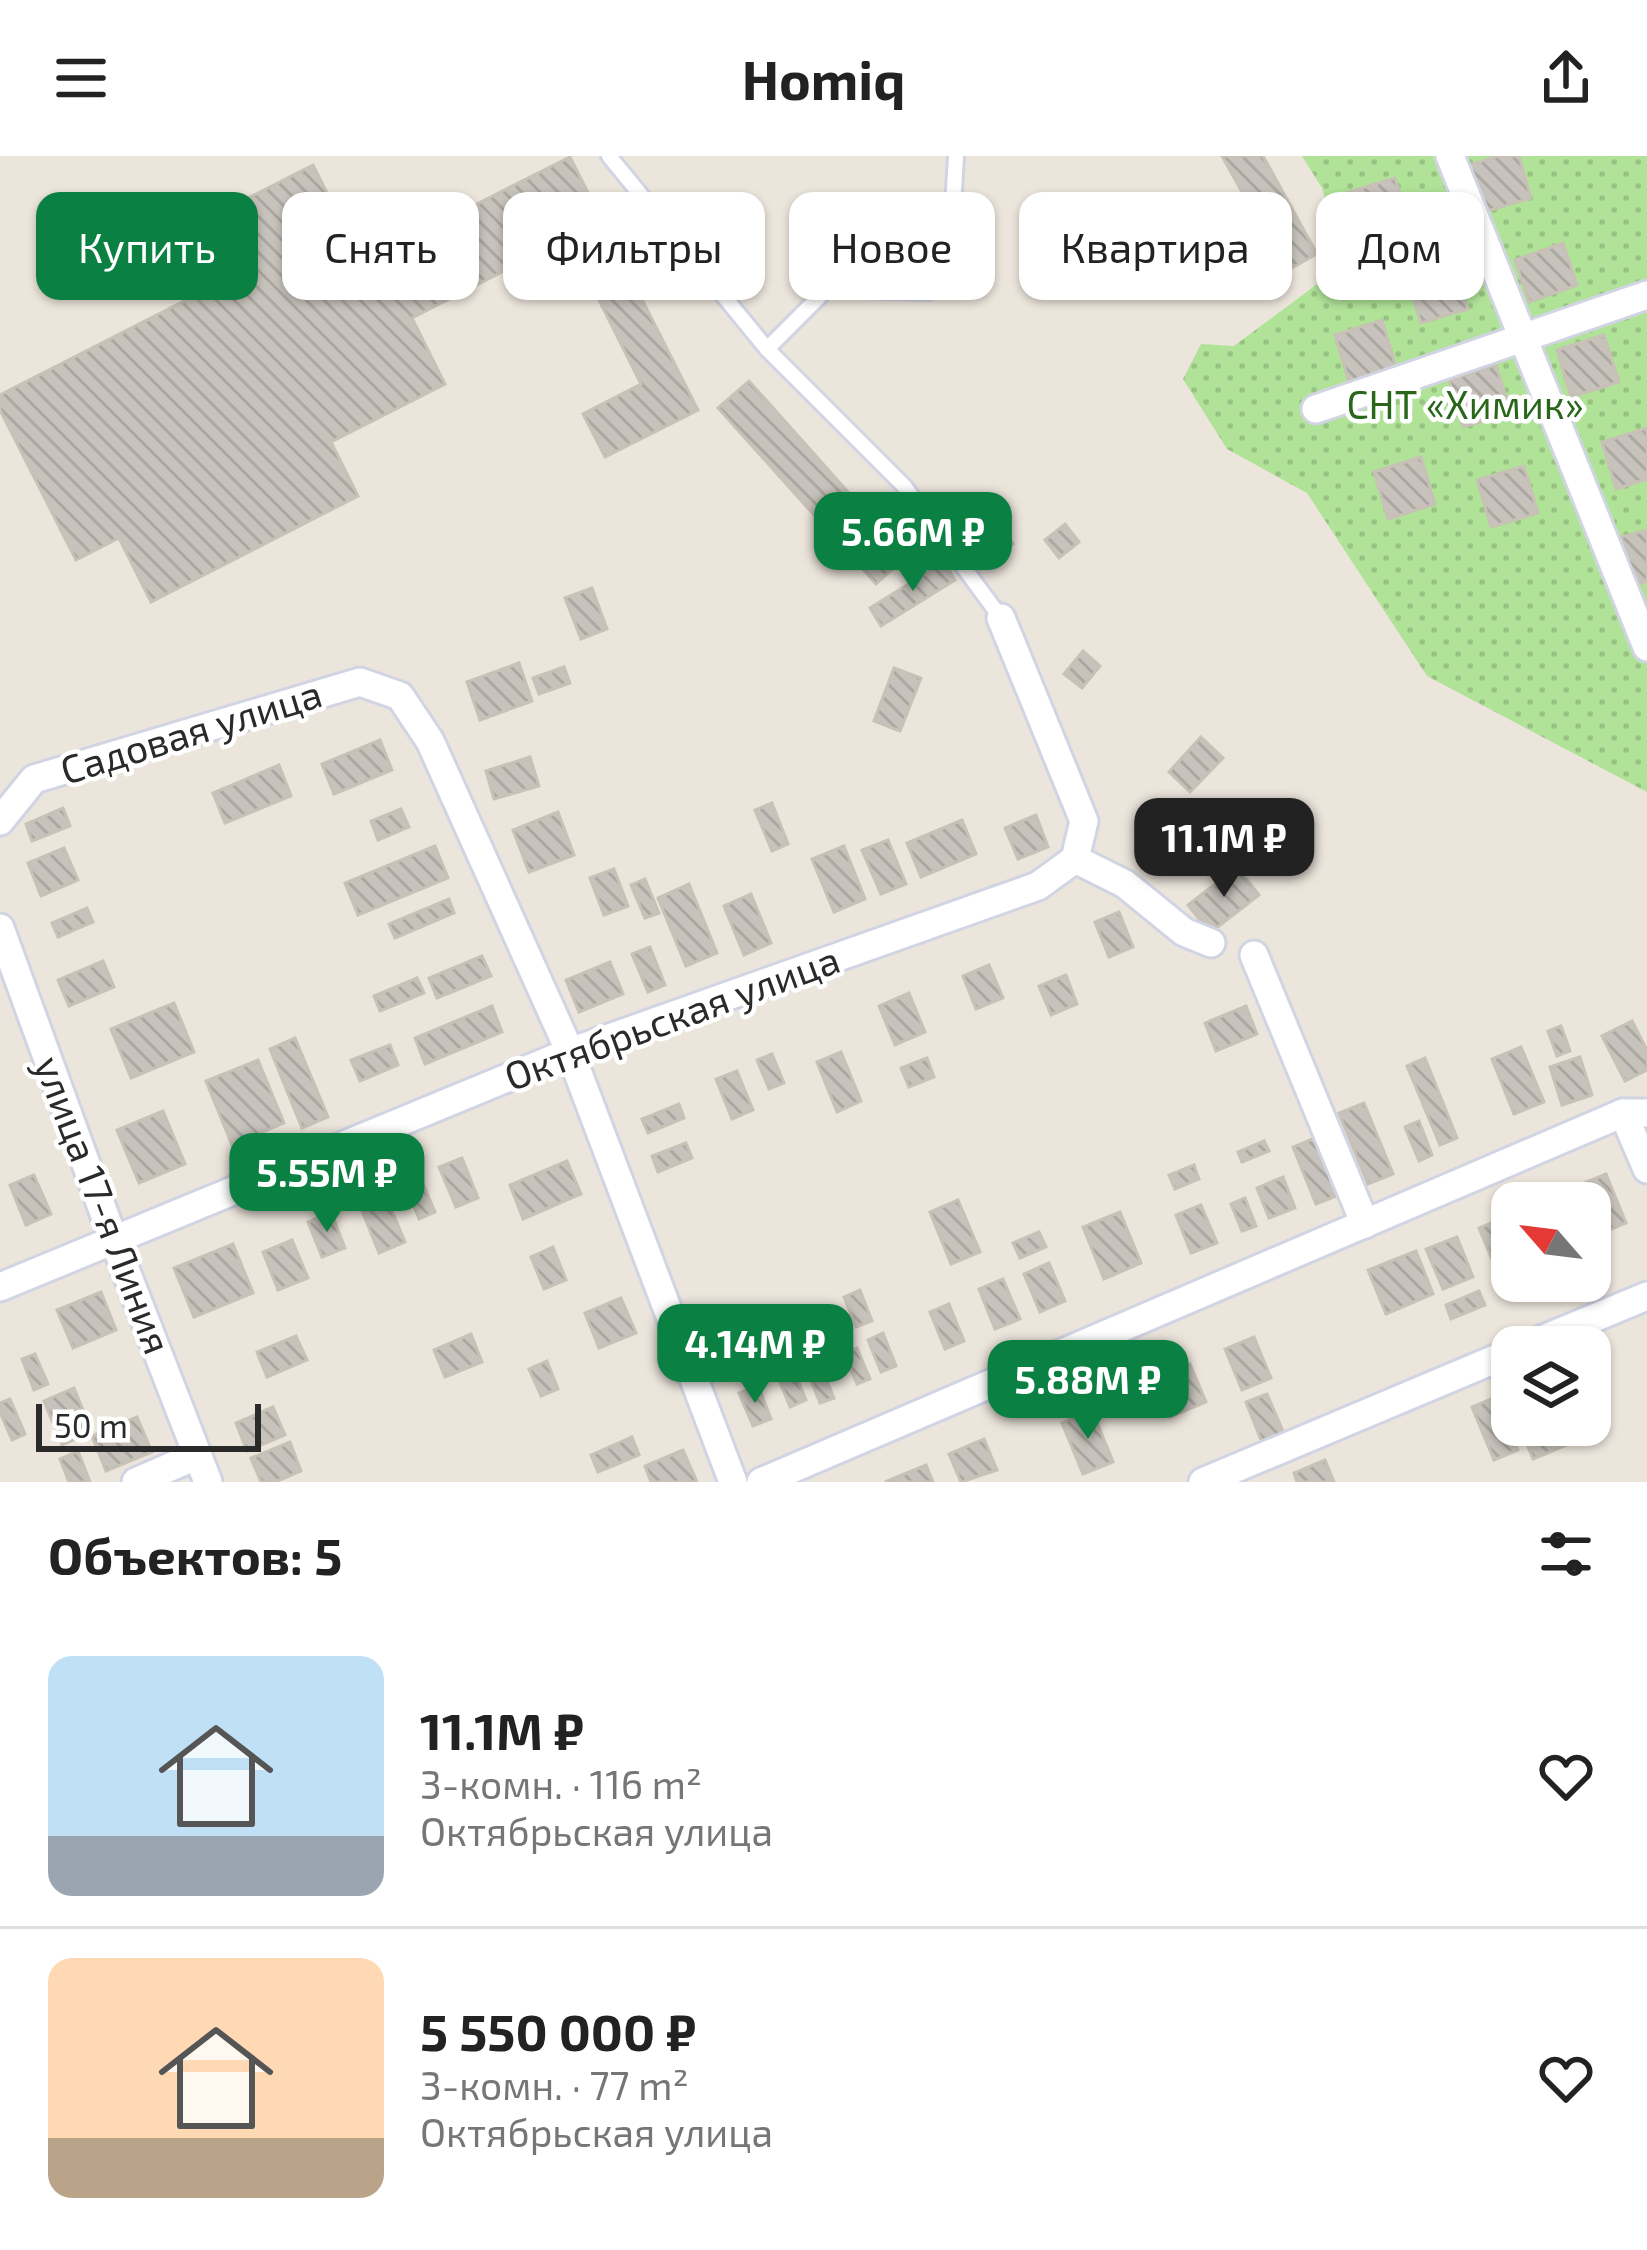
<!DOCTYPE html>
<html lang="ru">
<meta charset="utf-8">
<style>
body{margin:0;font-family:"Exo 2",sans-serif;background:#f6f6f6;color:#222;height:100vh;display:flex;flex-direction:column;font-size:45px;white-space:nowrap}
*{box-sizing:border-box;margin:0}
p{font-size:39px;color:#767676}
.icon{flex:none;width:66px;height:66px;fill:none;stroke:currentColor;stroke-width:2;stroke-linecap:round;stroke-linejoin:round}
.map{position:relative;height:1326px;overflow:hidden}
.drawer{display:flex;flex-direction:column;background:#fff;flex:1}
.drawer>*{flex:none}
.guide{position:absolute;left:36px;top:36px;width:1575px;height:108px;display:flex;gap:24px}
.needle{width:78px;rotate:298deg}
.controls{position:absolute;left:1491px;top:1026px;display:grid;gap:24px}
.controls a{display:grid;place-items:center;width:120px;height:120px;border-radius:24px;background:#fff;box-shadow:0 3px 9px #0004;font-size:60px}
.scale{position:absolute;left:36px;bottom:30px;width:225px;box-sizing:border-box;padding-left:12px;border:6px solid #2a2a2a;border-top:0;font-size:33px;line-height:42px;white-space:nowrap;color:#2a2a2a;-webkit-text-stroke:9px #fff;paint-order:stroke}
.price{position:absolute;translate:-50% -102px;padding:0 27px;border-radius:24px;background:#0b8043;color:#fff;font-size:39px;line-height:78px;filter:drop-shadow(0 3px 6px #0008)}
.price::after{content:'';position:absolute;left:50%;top:72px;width:36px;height:27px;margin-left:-18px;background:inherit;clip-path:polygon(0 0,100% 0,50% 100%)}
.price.current{background:#222;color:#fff}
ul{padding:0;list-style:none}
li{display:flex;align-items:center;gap:36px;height:300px;padding:0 48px}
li+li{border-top:3px solid #e0e0e0}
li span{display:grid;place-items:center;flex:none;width:336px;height:240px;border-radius:24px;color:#555}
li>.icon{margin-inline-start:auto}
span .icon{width:144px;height:144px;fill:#fffc;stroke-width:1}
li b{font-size:51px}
h2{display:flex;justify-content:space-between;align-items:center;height:144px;padding:0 48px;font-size:51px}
.chip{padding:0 42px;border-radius:24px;background:#fff;box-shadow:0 3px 9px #0004;font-size:42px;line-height:108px}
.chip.current{background:#0b8043;color:#fff}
header{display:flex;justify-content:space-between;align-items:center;height:156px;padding:0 48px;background:#fff;font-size:54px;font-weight:700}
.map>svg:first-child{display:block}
.park{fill:url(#park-dots)}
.building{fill:url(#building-back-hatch);stroke:#c7c1b6;stroke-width:3}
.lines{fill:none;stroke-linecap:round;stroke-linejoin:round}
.lane-casing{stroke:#d1d4e3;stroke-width:20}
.street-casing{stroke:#d1d4e3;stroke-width:33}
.lane{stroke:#fff;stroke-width:14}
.street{stroke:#fff;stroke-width:27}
.labels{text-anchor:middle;stroke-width:9;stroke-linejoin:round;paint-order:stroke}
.park-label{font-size:39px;fill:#28671a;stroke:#fff}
.street-label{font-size:39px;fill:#2a2a2a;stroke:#fff}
</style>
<header><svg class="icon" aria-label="menu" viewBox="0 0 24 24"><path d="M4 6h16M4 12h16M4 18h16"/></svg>Homiq<svg class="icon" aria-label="share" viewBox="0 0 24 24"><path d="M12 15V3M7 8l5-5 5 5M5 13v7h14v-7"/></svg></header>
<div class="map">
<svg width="1647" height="1326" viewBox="0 0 1647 1326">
<defs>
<pattern id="park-dots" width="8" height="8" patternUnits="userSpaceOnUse" patternTransform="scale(3)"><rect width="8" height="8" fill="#b0e398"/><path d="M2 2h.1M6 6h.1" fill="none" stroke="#98c383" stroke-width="1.8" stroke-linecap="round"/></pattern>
<pattern id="building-back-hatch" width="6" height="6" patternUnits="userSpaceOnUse" patternTransform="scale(3)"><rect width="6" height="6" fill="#c7c2bb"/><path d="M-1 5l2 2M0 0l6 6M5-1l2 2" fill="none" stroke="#aba7a1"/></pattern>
</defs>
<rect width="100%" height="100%" fill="#ece5dc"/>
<path class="park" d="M1302,0H1647V636L1427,520L1307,337L1227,293L1183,223L1201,188L1234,190L1344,108L1322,32Z"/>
<g class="building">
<path d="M1222,0H1263L1317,98L1286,115Z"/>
<path d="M1498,0H1519L1531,42L1484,56L1470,9Z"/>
<path d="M570,1L698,254L605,301L583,258L641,228L580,106L515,138L504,115L412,162L445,228L331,286L358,340L151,446L119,382L76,404L0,254V239L186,144L158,88L313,9L362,106Z"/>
<path d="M1395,22L1410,69L1362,83L1348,36Z"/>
<path d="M1563,87L1577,129L1529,146L1515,104Z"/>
<path d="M1453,106L1468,153L1421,167L1406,120Z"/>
<path d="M1382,164L1396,211L1349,226L1335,179Z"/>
<path d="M1604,179L1619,226L1571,241L1557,194Z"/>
<path d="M1496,209L1511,257L1463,271L1449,224Z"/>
<path d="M749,225L906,401L876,428L718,252Z"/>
<path d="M1647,272V323L1616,333L1602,286Z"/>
<path d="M1421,301L1435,348L1388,363L1374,316Z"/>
<path d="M1524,310L1538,357L1491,371L1477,324Z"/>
<path d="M997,363L1013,388L998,397L982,373Z"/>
<path d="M1065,368L1079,386L1059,402L1045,384Z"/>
<path d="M1647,374V425L1636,429L1621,381Z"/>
<path d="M944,406L955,424L881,470L870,452Z"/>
<path d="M592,432L607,473L581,483L565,442Z"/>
<path d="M1083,495L1100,510L1082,532L1064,518Z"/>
<path d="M519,507L532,545L480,564L467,526Z"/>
<path d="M564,511L570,527L539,538L533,522Z"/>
<path d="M894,512L921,522L900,575L874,565Z"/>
<path d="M1201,581L1223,602L1190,636L1169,616Z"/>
<path d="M380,584L392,614L334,638L322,608Z"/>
<path d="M530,601L539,630L494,643L486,615Z"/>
<path d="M279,609L291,640L225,667L213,637Z"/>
<path d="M772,647L788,688L772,695L755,654Z"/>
<path d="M63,652L70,670L32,685L26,668Z"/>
<path d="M401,653L409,671L378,684L371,665Z"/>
<path d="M558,656L574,699L529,716L513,674Z"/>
<path d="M1036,659L1048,691L1018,703L1005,672Z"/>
<path d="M962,664L976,698L921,721L907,687Z"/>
<path d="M1175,671L1189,690L1155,715L1141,695Z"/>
<path d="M888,684L906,728L881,738L862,694Z"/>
<path d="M435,690L448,722L358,759L345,727Z"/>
<path d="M844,690L865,743L834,756L812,703Z"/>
<path d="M64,692L78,724L41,740L28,707Z"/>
<path d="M1237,711L1259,739L1210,777L1188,749Z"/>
<path d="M614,713L628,750L604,759L590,722Z"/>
<path d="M645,723L659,757L645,762L631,729Z"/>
<path d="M689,728L717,797L686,810L658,742Z"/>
<path d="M751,738L771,787L744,799L724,750Z"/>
<path d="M449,743L454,757L395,782L389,768Z"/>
<path d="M87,752L93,766L58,781L52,767Z"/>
<path d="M1119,756L1133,791L1109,801L1095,766Z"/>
<path d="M650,791L665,829L648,836L632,798Z"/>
<path d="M482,800L491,820L437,842L429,822Z"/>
<path d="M103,805L114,831L69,850L58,824Z"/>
<path d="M610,806L623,838L579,856L566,824Z"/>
<path d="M989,809L1003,842L976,853L963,820Z"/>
<path d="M1066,819L1077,848L1051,859L1039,830Z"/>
<path d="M417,822L424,837L380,855L374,840Z"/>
<path d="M909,837L925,876L895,889L879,850Z"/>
<path d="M174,847L194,896L131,922L111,873Z"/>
<path d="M492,850L502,876L425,908L415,882Z"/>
<path d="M1246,850L1257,878L1216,895L1205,867Z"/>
<path d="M1632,865L1647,894V914L1625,925L1602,880Z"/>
<path d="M1561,870L1570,895L1557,900L1548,875Z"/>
<path d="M295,882L328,961L302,972L270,893Z"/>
<path d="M390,889L398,909L360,925L351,904Z"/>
<path d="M1521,891L1544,946L1514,958L1492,903Z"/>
<path d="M841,896L861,945L837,956L817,906Z"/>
<path d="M772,898L784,927L769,933L757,904Z"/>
<path d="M1580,901L1592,939L1562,949L1550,911Z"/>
<path d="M927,902L934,921L909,931L901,912Z"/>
<path d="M1425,902L1457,982L1440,989L1407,910Z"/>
<path d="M258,904L284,967L232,989L206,925Z"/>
<path d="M737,915L753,954L732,963L716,923Z"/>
<path d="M1364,947L1393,1018L1368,1028L1339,957Z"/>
<path d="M679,948L684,962L648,977L642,963Z"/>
<path d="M163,955L185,1008L139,1027L117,974Z"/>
<path d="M1419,965L1432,999L1419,1005L1405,971Z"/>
<path d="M1315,982L1339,1039L1316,1048L1293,991Z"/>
<path d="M1264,985L1269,995L1242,1006L1238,996Z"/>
<path d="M686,987L692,1002L658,1016L652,1000Z"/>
<path d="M462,1002L478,1042L456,1051L439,1011Z"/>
<path d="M567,1005L581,1038L523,1063L510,1029Z"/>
<path d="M1194,1009L1199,1023L1175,1033L1169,1019Z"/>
<path d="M416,1012L435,1056L419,1063L401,1018Z"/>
<path d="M1606,1018L1626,1067L1590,1082V1047H1550L1548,1042Z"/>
<path d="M34,1019L51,1058L26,1069L10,1029Z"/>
<path d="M1283,1021L1295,1052L1269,1062L1257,1032Z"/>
<path d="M380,1026L405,1086L379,1097L355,1037Z"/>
<path d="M1245,1042L1256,1070L1242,1075L1231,1048Z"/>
<path d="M958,1044L980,1096L951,1108L930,1056Z"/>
<path d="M1201,1049L1217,1087L1191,1097L1176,1059Z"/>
<path d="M331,1056L345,1092L322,1101L308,1066Z"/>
<path d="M1120,1056L1141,1107L1104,1123L1083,1071Z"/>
<path d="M1511,1059L1512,1101L1494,1108L1479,1072Z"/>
<path d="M1039,1076L1046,1091L1020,1102L1013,1087Z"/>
<path d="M1457,1081L1473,1121L1443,1133L1426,1093Z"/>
<path d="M292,1084L308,1122L278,1134L263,1096Z"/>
<path d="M233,1088L253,1137L194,1161L174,1112Z"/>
<path d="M553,1091L566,1124L544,1133L531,1101Z"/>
<path d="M1416,1095L1433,1138L1386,1158L1368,1114Z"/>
<path d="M1049,1107L1065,1145L1040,1156L1024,1118Z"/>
<path d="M1003,1123L1020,1163L995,1173L979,1133Z"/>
<path d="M860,1134L872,1165L856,1171L844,1141Z"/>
<path d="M1479,1135L1485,1149L1451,1163L1446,1149Z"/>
<path d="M101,1136L116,1174L73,1192L57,1154Z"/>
<path d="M621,1142L636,1177L599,1192L585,1157Z"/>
<path d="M949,1148L964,1185L945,1193L930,1156Z"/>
<path d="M883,1177L896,1210L881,1216L868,1184Z"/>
<path d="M471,1178L482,1206L445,1221L434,1194Z"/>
<path d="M296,1180L307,1204L267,1221L257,1196Z"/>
<path d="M1254,1181L1271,1222L1242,1234L1225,1193Z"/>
<path d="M857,1192L870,1223L857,1228L844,1197Z"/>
<path d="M35,1198L48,1228L34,1234L22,1203Z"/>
<path d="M818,1203L834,1242L820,1247L805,1209Z"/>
<path d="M790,1204L806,1244L790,1251L774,1211Z"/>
<path d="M547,1205L558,1233L541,1240L529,1213Z"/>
<path d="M1190,1208L1206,1246L1170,1261L1155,1223Z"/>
<path d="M758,1229L771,1263L753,1270L739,1237Z"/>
<path d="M74,1232L92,1276L62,1289L44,1245Z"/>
<path d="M1267,1238L1285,1280L1263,1289L1246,1246Z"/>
<path d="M1496,1241L1518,1294L1494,1304L1472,1251Z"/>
<path d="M10,1243L25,1278L12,1284L0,1256V1247Z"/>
<path d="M273,1251L285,1279L247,1295L236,1267Z"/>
<path d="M1092,1254L1113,1306L1083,1318L1062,1267Z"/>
<path d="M137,1261L152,1296L106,1315L92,1280Z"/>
<path d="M1519,1269H1573L1579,1284L1533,1303Z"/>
<path d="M632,1281L639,1299L598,1316L591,1299Z"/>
<path d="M984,1283L997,1314L961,1326L949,1298Z"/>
<path d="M290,1286L301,1315L275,1326H261L251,1302Z"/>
<path d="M683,1294L697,1326H651L645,1310Z"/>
<path d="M78,1295L90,1326H69L60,1303Z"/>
<path d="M1325,1304L1334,1326H1297L1294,1317Z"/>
<path d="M926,1309L933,1326H885Z"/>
</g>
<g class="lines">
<defs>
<g id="lane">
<path d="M609,0L767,193L904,330L1001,462"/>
<path d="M767,193L827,133L930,136L953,51L956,0"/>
</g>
<g id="street">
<path d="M1450,0L1647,491"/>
<path d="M1316,253L1647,139"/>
<path d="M0,665L34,623L360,526L400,540L430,585L570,896L733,1326"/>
<path d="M1075,703L1125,728L1184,776L1211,787"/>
<path d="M0,772L113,1082L208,1326"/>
<path d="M1254,799L1365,1068"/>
<path d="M1623,957L1647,1013"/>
<path d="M0,1131L570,896L1038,730L1075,703L1084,665L1001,462"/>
<path d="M1524,1191L1647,1140"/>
<path d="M136,1326L198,1299"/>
<path d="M761,1326L1623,957H1647"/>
<path d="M1203,1326L1512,1196"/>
</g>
</defs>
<use href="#lane" class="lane-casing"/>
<use href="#street" class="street-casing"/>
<use href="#lane" class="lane"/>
<use href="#street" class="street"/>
</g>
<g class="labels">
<g class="park-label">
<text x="1465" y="263">СНТ «Химик»</text>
</g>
<g class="street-label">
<text transform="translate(191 576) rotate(-17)" y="14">Садовая улица</text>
<text transform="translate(672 862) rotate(-20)" y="14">Октябрьская улица</text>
<text transform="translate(103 1049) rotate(69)" y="14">улица 17-я Линия</text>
</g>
</g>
</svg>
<div class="controls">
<a><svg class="needle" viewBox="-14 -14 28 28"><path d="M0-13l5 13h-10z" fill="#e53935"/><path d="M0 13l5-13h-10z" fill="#767676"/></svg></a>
<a><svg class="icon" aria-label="layers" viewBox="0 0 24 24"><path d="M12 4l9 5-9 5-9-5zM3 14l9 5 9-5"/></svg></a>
</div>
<div class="scale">50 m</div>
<b class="price" style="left:913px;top:438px">5.66M ₽</b>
<b class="price current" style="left:1224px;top:744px">11.1M ₽</b>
<b class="price" style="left:327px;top:1079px">5.55M ₽</b>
<b class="price" style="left:755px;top:1250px">4.14M ₽</b>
<b class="price" style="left:1088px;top:1286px">5.88M ₽</b>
<div class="guide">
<a class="chip current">Купить</a>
<a class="chip">Снять</a>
<a class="chip">Фильтры</a>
<a class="chip">Новое</a>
<a class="chip">Квартира</a>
<a class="chip">Дом</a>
</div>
</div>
<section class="drawer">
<h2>Объектов: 5<svg class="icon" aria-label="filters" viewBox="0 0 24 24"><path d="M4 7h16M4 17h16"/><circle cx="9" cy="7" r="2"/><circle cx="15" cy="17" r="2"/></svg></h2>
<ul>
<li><span style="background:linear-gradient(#bfe0f5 75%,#9aa5b1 0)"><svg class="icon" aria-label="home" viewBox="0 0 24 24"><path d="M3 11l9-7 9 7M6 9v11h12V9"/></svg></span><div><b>11.1M ₽</b><p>3-комн. · 116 m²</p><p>Октябрьская улица</p></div><svg class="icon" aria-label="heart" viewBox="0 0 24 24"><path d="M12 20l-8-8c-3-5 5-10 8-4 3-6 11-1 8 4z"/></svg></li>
<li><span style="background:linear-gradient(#ffd9b3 75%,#b9a48a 0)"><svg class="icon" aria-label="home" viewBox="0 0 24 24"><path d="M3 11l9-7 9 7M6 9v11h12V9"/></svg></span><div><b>5 550 000 ₽</b><p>3-комн. · 77 m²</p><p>Октябрьская улица</p></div><svg class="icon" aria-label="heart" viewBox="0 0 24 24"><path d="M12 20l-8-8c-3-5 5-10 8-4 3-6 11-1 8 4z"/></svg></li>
</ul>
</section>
